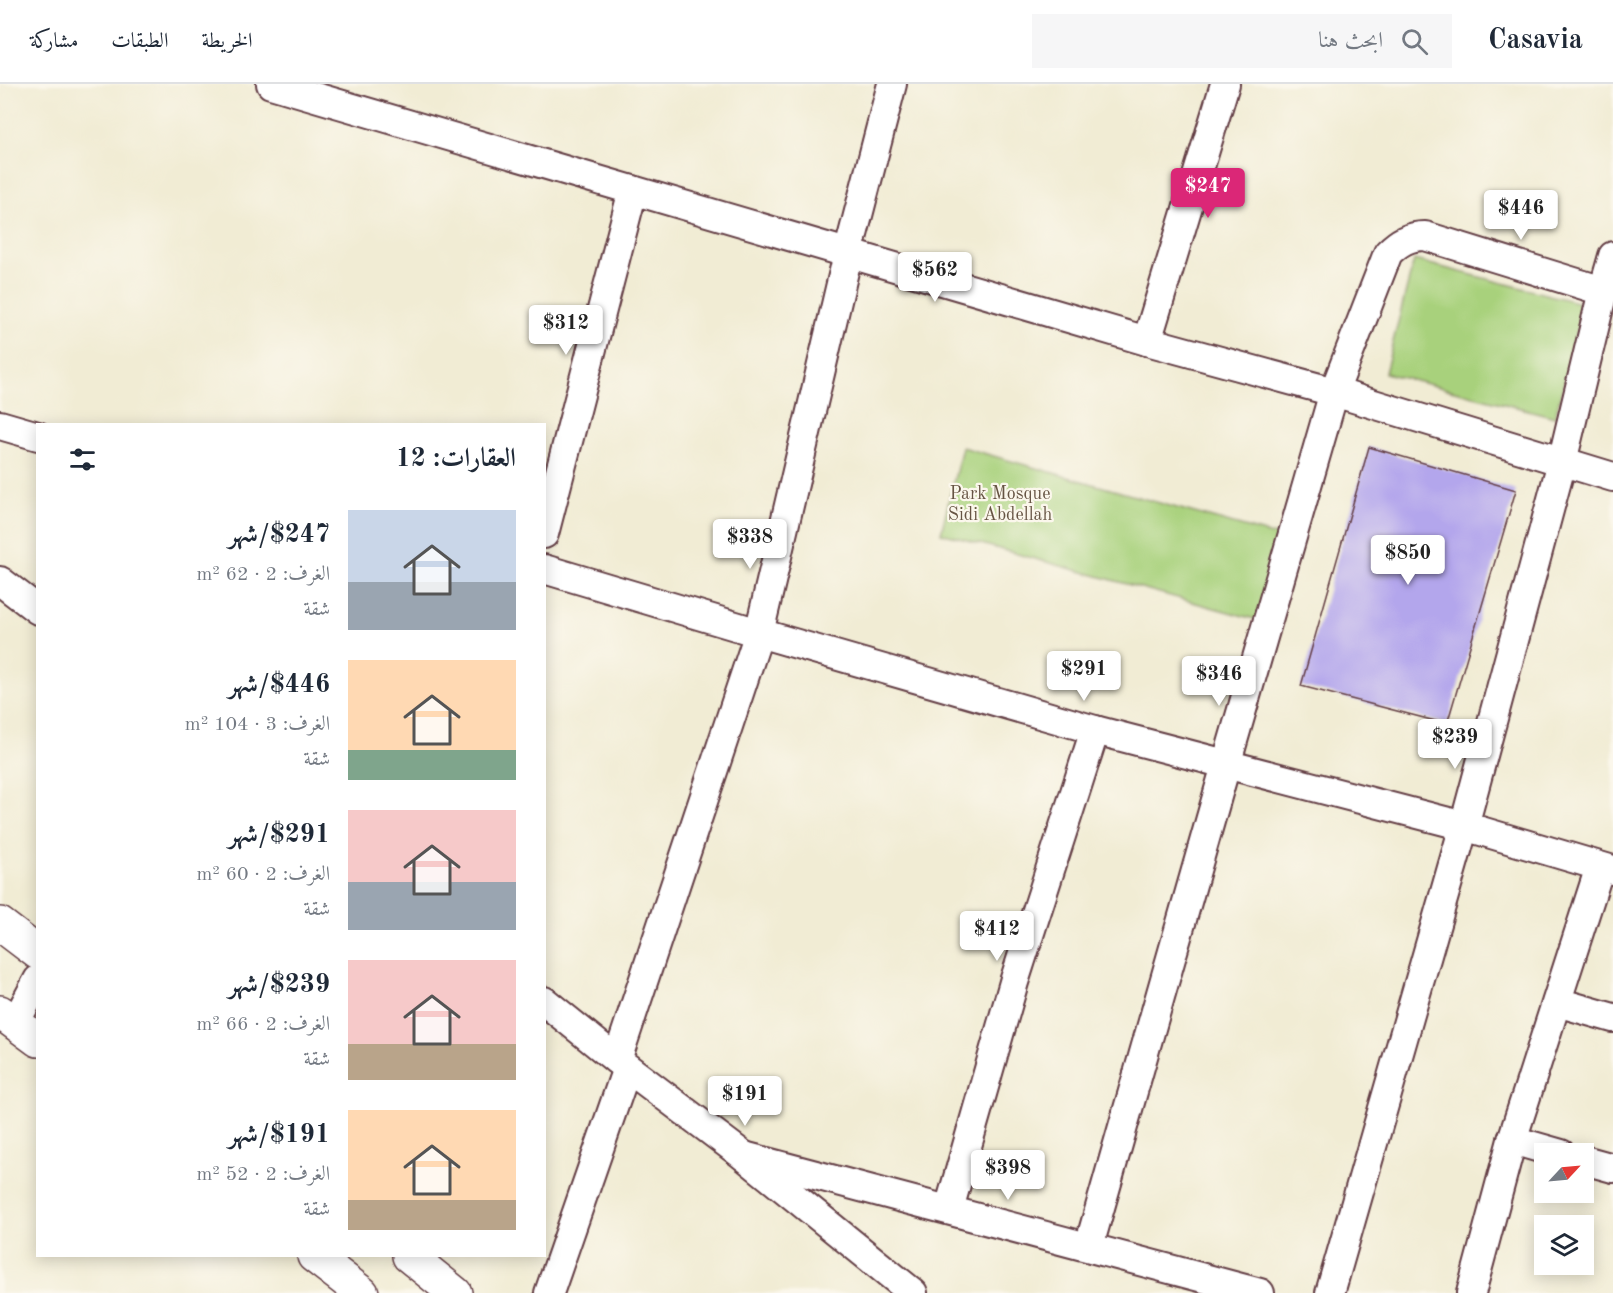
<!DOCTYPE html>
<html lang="ar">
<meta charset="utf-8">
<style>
body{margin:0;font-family:"Old Standard TT",Amiri,serif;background:#f6f6f7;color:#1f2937;direction:rtl;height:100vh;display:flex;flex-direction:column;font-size:22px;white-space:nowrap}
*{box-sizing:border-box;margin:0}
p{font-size:20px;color:#747a83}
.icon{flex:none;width:33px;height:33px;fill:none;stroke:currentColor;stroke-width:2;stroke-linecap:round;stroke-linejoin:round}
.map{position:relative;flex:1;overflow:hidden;direction:ltr}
.details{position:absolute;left:36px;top:339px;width:510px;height:834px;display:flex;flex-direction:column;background:#fff;border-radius:0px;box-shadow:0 3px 15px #0003;direction:rtl}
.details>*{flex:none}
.needle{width:39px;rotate:64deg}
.controls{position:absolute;left:1534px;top:1059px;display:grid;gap:12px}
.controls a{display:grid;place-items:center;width:60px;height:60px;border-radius:0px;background:#fff;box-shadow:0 3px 15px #0003;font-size:30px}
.price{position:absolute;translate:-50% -51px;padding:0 14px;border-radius:6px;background:#fff;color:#222;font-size:20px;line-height:39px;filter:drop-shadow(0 2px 3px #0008)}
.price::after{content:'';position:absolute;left:50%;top:36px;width:18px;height:14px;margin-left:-9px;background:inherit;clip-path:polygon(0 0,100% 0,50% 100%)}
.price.selected{background:#db2777;color:#fff}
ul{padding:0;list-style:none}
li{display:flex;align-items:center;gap:18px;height:150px;padding:0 30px}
li span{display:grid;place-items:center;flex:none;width:168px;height:120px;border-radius:0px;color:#555}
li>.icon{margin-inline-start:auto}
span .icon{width:72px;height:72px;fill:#fffc;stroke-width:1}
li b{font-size:26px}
h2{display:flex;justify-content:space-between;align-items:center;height:72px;padding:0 30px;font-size:26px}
header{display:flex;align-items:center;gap:36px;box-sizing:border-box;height:84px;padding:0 30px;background:#fff;border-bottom:2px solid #e0e1e3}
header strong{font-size:28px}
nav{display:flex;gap:33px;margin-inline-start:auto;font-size:21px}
.search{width:420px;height:54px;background:#f6f6f7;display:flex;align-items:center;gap:15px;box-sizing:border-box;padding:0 21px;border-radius:0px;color:#747a83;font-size:22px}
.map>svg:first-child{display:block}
.green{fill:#a8d17c;stroke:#797854;stroke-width:1.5}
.building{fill:#b3a6ec}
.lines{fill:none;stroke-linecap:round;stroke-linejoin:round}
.minor-casing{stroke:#633e44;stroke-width:32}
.tertiary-casing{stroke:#633e44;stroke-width:36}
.minor{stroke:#fff;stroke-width:28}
.tertiary{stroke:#fff;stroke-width:33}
.labels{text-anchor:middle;stroke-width:4.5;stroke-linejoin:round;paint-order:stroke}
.park-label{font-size:18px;fill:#665443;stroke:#fbf7ec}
</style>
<header>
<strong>Casavia</strong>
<div class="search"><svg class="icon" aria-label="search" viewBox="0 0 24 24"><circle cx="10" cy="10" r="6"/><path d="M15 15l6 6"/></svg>ابحث هنا</div>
<nav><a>الخريطة</a><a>الطبقات</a><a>مشاركة</a></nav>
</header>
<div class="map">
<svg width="1613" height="1209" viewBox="0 0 1613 1209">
<rect width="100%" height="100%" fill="#fbf7ec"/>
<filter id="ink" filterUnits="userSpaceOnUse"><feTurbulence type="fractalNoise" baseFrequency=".0167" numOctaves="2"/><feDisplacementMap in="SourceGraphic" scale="12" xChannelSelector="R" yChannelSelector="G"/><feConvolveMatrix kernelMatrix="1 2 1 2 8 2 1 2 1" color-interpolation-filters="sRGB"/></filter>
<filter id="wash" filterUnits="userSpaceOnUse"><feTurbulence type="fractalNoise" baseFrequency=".008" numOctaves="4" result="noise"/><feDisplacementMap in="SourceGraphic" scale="24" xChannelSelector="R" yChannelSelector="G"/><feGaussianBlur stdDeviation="1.35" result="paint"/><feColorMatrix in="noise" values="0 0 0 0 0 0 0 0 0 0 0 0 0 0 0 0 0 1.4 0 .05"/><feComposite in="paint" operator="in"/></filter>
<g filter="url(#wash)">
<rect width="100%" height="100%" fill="#f1ecd4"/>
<g class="green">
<path d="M1414,176L1584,220L1555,333L1385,289Z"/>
<path d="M962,363L1276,452L1258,536L941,449Z"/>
</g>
<g id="blocks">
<path class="building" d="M1369,363L1516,406L1447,640L1301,602Z"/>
</g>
</g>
<g filter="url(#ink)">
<use href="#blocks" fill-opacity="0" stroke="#633e44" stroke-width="1.5"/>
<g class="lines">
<defs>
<g id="minor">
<path d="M271,0L1147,257L1334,308L1613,393"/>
<path d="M1147,257L1225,0"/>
<path d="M0,341L38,352"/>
<path d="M544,450L633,106"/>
<path d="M544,485L759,549L1095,646L1464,742L1613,786"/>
<path d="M0,497L38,526"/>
<path d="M544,917L617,976L744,1072L913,1209"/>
<path d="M1557,918L1613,934"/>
<path d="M15,939L38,896"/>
<path d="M617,976L759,549L848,170L892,0"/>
<path d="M1512,1056L1561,1070"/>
<path d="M744,1072L1260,1209"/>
<path d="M1584,1076L1613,1084"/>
<path d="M949,1125L1014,898L1095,646"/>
<path d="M1089,1162L1226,681L1334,308L1388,169C1399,158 1409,152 1425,152L1603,207"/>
<path d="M549,1209L627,984"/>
<path d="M1330,1209L1464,742L1562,378L1603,207L1613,172"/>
<path d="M1471,1209L1512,1056L1600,783"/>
</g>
<g id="tertiary">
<path d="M0,840L38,869"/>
<path d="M0,928L38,956"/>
<path d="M314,1172L362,1209"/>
<path d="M409,1172L455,1209"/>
</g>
</defs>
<use href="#minor" class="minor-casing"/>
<use href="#tertiary" class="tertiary-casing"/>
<use href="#minor" class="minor"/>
<use href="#tertiary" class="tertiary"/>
</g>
</g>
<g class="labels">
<g class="park-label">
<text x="1000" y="415">Park Mosque<tspan x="1000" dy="21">Sidi Abdellah</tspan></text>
</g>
</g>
</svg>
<div class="controls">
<a><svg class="needle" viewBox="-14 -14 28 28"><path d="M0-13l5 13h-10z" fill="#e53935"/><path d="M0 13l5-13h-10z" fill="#747a83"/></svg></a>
<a><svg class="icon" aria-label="layers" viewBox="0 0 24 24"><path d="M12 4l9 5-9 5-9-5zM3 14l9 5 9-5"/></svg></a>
</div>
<b class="price selected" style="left:1208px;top:135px">$247</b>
<b class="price" style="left:1521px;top:157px">$446</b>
<b class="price" style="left:935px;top:219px">$562</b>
<b class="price" style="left:566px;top:272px">$312</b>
<b class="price" style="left:750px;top:486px">$338</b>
<b class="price" style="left:1408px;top:502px">$850</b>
<b class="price" style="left:1084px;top:618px">$291</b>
<b class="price" style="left:1219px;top:623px">$346</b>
<b class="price" style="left:1455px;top:686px">$239</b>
<b class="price" style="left:997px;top:878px">$412</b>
<b class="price" style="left:745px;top:1043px">$191</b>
<b class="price" style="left:1008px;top:1117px">$398</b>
<section class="details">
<h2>العقارات: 12<svg class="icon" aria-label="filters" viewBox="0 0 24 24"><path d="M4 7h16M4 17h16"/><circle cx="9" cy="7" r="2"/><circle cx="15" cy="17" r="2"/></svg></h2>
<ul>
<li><span style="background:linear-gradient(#c9d6e8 60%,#9aa5b1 0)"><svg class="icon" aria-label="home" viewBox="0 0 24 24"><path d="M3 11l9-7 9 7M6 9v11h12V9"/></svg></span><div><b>$247/شهر</b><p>الغرف: 2 · 62 m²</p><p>شقة</p></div></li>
<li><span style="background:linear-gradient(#ffd9b3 75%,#7fa58c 0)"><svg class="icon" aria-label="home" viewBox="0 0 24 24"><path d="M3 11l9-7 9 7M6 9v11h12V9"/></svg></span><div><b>$446/شهر</b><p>الغرف: 3 · 104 m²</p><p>شقة</p></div></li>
<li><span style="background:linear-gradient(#f6c9c9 60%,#9aa5b1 0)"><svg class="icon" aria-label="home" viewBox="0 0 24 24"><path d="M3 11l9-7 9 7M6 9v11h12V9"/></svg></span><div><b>$291/شهر</b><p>الغرف: 2 · 60 m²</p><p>شقة</p></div></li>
<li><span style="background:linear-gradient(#f6c9c9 70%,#b9a48a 0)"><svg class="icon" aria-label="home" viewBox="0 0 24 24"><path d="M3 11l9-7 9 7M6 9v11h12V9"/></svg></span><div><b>$239/شهر</b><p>الغرف: 2 · 66 m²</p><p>شقة</p></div></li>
<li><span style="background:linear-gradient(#ffd9b3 75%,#b9a48a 0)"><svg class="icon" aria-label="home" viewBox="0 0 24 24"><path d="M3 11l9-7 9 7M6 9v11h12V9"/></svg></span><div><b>$191/شهر</b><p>الغرف: 2 · 52 m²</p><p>شقة</p></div></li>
</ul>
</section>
</div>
